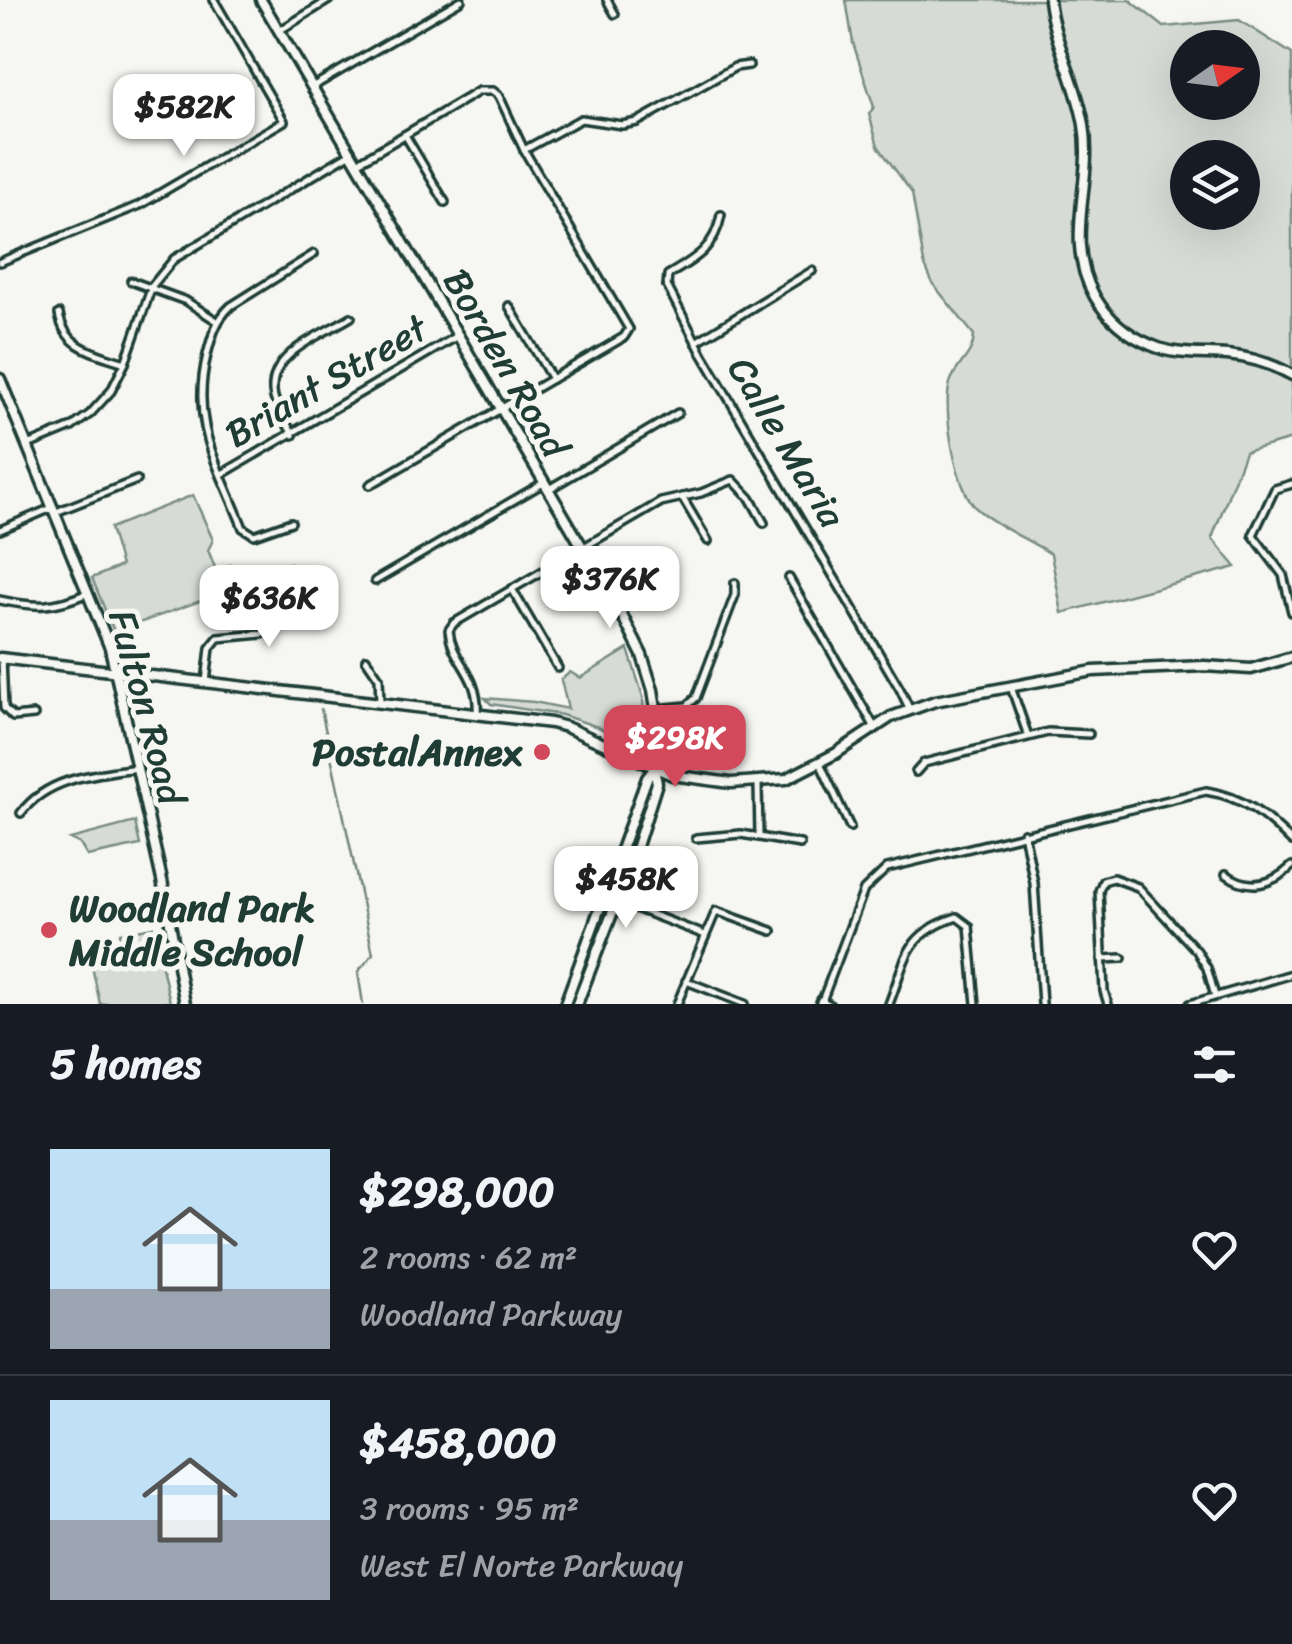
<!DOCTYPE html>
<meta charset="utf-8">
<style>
body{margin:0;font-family:Sriracha,sans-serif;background:#242831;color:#f1f3f6;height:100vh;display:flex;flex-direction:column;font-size:38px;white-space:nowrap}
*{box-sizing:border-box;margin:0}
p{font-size:32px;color:#9ea1a6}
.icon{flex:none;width:55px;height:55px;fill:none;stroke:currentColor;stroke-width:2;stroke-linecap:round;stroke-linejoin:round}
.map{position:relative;height:1004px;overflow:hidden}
.side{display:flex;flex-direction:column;background:#171b24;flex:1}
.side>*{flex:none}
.needle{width:65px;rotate:76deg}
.fabs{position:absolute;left:1170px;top:30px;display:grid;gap:20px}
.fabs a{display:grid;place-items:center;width:90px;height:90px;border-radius:50%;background:#171b24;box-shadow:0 10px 40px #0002;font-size:50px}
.price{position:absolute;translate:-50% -85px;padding:0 22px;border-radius:20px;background:#fff;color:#222;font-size:32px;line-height:65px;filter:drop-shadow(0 2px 5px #0008)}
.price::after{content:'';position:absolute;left:50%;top:60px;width:30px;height:22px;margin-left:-15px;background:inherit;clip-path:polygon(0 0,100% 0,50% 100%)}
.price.current{background:#d1495b;color:#fff}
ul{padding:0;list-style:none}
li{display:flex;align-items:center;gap:30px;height:250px;padding:0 50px}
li+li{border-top:2px solid #363941}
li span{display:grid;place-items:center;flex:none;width:280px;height:200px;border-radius:0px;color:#555}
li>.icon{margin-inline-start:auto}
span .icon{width:120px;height:120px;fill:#fffc;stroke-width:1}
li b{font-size:42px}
h2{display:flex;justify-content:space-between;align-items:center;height:120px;padding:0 50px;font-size:42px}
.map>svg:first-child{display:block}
.green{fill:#d6dbd6;stroke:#7a8c85;stroke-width:2.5;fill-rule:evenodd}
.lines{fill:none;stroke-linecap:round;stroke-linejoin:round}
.stream{stroke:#72847d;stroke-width:2.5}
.street-casing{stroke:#1f3d34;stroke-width:12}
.secondary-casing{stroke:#1f3d34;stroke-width:15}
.street{stroke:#f6f6f2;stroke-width:5}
.secondary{stroke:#f6f6f2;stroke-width:8}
.poi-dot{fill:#d1495b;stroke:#f6f6f2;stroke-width:4}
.labels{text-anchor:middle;stroke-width:10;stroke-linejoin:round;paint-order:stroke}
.street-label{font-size:38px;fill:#1f3d34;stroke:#f6f6f2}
.poi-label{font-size:38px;font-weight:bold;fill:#1f3d34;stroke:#f6f6f2;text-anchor:end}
</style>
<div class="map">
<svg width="1292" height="1004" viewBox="0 0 1292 1004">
<rect width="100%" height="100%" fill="#f6f6f2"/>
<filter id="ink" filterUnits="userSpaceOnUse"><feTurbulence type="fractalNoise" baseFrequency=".01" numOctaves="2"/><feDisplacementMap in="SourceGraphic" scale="20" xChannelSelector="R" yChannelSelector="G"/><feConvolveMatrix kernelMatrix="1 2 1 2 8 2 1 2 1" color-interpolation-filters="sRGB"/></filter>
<g filter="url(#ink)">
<g class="green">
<path d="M846,0H1130L1164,27L1239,20L1292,54V439L1245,452L1212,538L1236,567L1062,613L1051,554C1027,539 998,527 977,509C956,491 942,410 950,383C956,364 974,355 974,335L933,284L924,263L912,193L878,146L869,114L874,107L853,43ZM1188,48H1242V102H1188ZM1188,158H1242V212H1188Z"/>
<path d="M193,495L213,540L208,550L218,575L230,565L242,579L290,563L292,568L114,632L92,578L121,566L110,528Z"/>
<path d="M628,649L643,697L645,743L637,749L598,727L562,715L491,704L485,698L534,702L568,709L561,680L570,672L580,678Z"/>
<path d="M135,822L140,845L87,856L80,844L70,839Z"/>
<path d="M153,927L170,1002L100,1004L90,957L123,951L120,933Z"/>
</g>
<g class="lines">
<path class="stream" d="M321,709L373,954L358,972L363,1004"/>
<defs>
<g id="street">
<path d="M607,0L615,14"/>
<path d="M279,31L329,0"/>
<path d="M312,87L461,0"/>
<path d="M405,135L445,202"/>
<path d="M524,150L581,119L622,125L637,122L735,67L749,65"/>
<path d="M357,163L479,91H493L499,96L524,150L629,329L624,337L370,485"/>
<path d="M721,215C715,248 695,259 668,275L667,286L703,355L900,689L909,708"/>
<path d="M0,262L140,205L284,121L214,0"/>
<path d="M131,281L186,301L217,321"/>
<path d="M509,306L552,379"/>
<path d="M59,314C65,349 96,353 125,363"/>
<path d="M696,342L812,271"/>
<path d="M293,435C286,421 274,406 273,391C270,352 324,334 351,317"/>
<path d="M28,445L72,427L90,414L111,391L125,363L152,286L174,259L351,153"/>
<path d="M222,474L459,335"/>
<path d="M1292,484L1275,489L1253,535L1283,575L1292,612"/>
<path d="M549,489L678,413"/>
<path d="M682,497L708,541"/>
<path d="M56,512L137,480"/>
<path d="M291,522L254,535L243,528C218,464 190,425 207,355C212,335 216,320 231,306L314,254"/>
<path d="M0,530L54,507"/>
<path d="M789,578L874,726"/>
<path d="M375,581L545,482"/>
<path d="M512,589L558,668"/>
<path d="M0,600C37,608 53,608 88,593"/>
<path d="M2,658L4,708L13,717L34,715"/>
<path d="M366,659L379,678L380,701"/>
<path d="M206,682L210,648L218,638L262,634L331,606"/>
<path d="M1011,687L1028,736"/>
<path d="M656,709L687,706L696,698L735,595V583"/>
<path d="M477,714C480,673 451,662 449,630L454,623L661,502L701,493L733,480L750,498L764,523"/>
<path d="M820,763L850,827"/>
<path d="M916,772L924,763L1048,732L1089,734"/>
<path d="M758,784L759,836"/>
<path d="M21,813C48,777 95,774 137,768"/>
<path d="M1024,833L1034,883L1042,1004"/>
<path d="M696,838L741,834L800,844"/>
<path d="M1226,874C1249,891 1272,885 1292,866"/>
<path d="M617,901L705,935"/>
<path d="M1102,959L1122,958"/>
<path d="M686,981L745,1004"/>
<path d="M677,1004L716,911L772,931"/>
<path d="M829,1004L822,1001L864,890L887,868L1206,791C1244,797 1265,815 1292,842"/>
<path d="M889,1004C907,957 905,934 957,917L969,926L976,1004"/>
<path d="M1108,1004L1104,991L1099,891L1103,881L1113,878L1138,887L1197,951L1207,968L1215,996"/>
<path d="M1190,1004L1292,974"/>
</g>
<g id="secondary">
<path d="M261,0L621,613L642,655L653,690L656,709L654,769L657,783L631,865L577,1004"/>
<path d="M1049,0C1054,43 1077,82 1084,125C1094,184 1062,240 1095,297C1108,319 1127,335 1151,345C1175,356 1202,353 1227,355C1250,357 1272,364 1292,375"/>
<path d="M0,379L110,648L162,880L185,1004"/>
<path d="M0,658L551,723L566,727L672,775L731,783L786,779L835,754L891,717L935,701L1093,671L1204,666L1251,669L1292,657"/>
<path d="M565,1004L647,778L654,769"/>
<path d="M821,1004L822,1001"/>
</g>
</defs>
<use href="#street" class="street-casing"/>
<use href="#secondary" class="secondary-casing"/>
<use href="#street" class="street"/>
<use href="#secondary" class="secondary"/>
</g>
</g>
<g class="poi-dot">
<circle cx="542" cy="752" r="10"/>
<circle cx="49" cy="930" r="10"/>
</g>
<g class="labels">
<g class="street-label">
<text transform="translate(506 363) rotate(60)" y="13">Borden Road</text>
<text transform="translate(326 381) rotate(-30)" y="13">Briant Street</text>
<text transform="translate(787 442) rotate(59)" y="13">Calle Maria</text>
<text transform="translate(147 707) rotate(75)" y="13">Fulton Road</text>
</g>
<g class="poi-label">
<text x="522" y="765">PostalAnnex</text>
<text x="69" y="921" text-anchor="start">Woodland Park<tspan x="69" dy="44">Middle School</tspan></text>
</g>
</g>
</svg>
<div class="fabs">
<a><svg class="needle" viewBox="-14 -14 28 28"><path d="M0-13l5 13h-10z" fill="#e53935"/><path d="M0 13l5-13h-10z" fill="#9ea1a6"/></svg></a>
<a><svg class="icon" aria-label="layers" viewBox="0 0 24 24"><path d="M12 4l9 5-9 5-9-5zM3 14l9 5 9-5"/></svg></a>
</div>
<b class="price" style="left:184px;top:159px">$582K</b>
<b class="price" style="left:610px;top:631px">$376K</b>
<b class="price" style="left:269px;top:650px">$636K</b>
<b class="price current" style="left:675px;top:790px">$298K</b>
<b class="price" style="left:626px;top:931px">$458K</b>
</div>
<section class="side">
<h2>5 homes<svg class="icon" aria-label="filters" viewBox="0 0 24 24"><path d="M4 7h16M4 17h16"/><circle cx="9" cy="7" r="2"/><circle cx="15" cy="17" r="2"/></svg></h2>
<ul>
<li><span style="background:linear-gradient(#bfe0f5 70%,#9aa5b1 0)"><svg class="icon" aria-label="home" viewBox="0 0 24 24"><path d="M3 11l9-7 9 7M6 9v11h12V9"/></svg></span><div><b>$298,000</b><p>2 rooms · 62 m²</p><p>Woodland Parkway</p></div><svg class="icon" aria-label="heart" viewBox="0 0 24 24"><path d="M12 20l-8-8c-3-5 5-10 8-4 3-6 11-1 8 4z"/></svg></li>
<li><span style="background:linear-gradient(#bfe0f5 60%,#9aa5b1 0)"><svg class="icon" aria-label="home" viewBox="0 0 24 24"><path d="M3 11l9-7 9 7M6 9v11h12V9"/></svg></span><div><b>$458,000</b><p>3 rooms · 95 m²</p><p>West El Norte Parkway</p></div><svg class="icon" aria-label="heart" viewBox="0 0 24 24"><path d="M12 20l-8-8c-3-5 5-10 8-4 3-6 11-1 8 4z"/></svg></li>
</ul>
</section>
